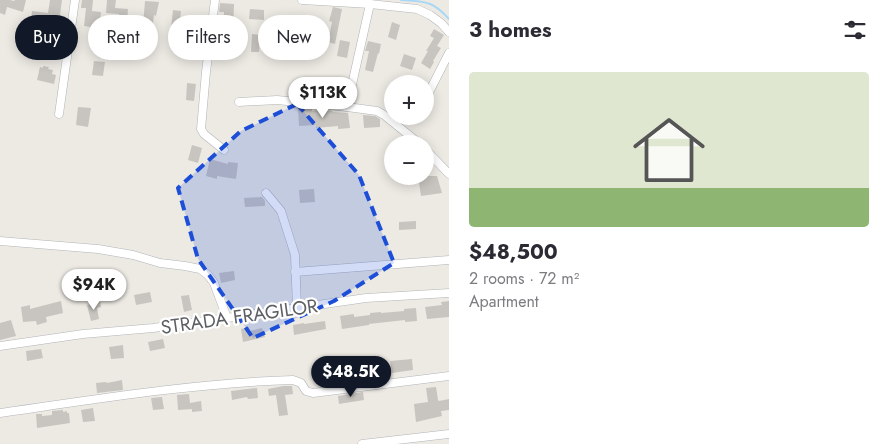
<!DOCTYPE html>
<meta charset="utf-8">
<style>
body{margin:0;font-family:Jost,sans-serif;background:#f2f2f3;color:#2b2b33;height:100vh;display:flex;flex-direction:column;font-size:19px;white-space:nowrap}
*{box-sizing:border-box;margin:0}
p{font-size:16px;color:#7c7c81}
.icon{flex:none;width:28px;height:28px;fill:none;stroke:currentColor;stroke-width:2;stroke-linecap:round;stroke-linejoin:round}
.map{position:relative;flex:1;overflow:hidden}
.sheet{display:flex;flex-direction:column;background:#fff;width:440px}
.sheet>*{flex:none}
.top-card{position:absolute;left:15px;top:15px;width:359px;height:45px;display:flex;gap:10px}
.buttons{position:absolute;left:384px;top:75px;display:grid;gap:10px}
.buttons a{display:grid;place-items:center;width:50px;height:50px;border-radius:50%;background:#fff;box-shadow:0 2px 12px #0003;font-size:25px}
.price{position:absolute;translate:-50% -42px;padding:0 11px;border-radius:18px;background:#fff;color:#222;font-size:16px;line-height:32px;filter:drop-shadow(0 1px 2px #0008)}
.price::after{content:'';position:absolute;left:50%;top:30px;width:15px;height:11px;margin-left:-8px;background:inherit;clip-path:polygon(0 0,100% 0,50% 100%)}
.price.current{background:#111827;color:#fff}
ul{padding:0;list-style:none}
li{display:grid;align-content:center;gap:10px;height:265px;padding:0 20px}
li+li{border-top:1px solid #e1e1e2}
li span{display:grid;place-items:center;height:155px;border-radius:5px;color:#555}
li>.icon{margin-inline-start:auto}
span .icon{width:90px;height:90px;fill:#fffc;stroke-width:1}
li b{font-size:21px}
h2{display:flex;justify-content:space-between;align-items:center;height:60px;padding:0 20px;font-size:21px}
.chip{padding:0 18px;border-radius:22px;background:#fff;box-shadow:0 2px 12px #0003;font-size:18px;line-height:45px}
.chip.current{background:#111827;color:#fff}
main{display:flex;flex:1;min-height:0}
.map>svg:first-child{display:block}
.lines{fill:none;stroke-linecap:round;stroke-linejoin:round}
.stream{stroke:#a9d8f7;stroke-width:2}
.building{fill:#c8c5c0}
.minor-casing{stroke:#b1b4b7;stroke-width:9}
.minor{stroke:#fff;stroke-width:8}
.marked{fill:#1d4ed8;fill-opacity:0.2;stroke:#1d4ed8;stroke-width:4;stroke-dasharray:10 6;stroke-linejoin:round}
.labels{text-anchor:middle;stroke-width:4.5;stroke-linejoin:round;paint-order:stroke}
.street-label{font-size:19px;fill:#5c5f63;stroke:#fff}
</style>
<main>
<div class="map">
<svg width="449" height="444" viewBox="0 0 449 444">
<rect width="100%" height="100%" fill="#edeae4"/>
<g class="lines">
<path class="stream" d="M401,0C425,2 432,0 449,19"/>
</g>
<g class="building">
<path d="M0,0H10L14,1L15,0H26L23,12L7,7L5,15L0,13Z"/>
<path d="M50,0H62L58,29H61L59,39L49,38L51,22L31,20L32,11L48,13Z"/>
<path d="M82,0H93L92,11L101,12L99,30L91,29V27L84,26L86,8H81Z"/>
<path d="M107,0H116L115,8L128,9L127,21L119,20V14L106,13Z"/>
<path d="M145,1L159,2L156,16L154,15L153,23H151V30H148V37H142Z"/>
<path d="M220,3L234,4L233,33L235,34L234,44L222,43L224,12H219Z"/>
<path d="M333,7L342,9L335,44L328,42L332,22L329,21Z"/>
<path d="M250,9L264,10V20L249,19Z"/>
<path d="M173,10L181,11L179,29L171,28Z"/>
<path d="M392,22L400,25L396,40L388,37Z"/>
<path d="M434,29L444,35L437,46L441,48L433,61L434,62L430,69L421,63L428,51H426L434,38L430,36Z"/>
<path d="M252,34L260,35L259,52H251Z"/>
<path d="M340,40L350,42L347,58L337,56Z"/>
<path d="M368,41L381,44L379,54L378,53L373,72L365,70L369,51H365Z"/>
<path d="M404,54L416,58L412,70L400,66Z"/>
<path d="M94,61L105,62L103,76L92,75Z"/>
<path d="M43,66L49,67L48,69L53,70L52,74L56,75L54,84L37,80L40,67L43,68Z"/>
<path d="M333,78L342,80L338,96L322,92L321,96L313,95L315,79L332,82Z"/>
<path d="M187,83L196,84L194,101L186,100Z"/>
<path d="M78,107L91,108L88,127L76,125Z"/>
<path d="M298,108L312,109V111L322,110L332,111L333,112L348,113L350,128L338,129V126L316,128V125L299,126Z"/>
<path d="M363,115L375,116L380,119V127L364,128Z"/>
<path d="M192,145L202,148L198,163L188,160Z"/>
<path d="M210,159L228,164V162L238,163L236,179L217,176V179L206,176Z"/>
<path d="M418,176H437L442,193L421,196Z"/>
<path d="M314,189L315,202L300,203L299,190Z"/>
<path d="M262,197L265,201V206L245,207L244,198Z"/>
<path d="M416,221V229L399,230V222Z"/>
<path d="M234,271L235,280L221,283L219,273Z"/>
<path d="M150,292L152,302L136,305L134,295Z"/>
<path d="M189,295L192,310L184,312L181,296Z"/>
<path d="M61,301L63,313L46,317L47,322L37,325L36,321L23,322L21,307L30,305V309Z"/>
<path d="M449,301V317L427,319L425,307L442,305L441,302Z"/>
<path d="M100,302L101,307L97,308L99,319L91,321L87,305Z"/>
<path d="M416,308L417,321L405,322V320L369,324V325L342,329L340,316L354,314V317L370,315V313L381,312V313L404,311V309Z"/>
<path d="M11,320L16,336L0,340V323Z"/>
<path d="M325,321L326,329L294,335L293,325L304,323V324Z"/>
<path d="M249,327L250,331L262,328L265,337L243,342L241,329Z"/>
<path d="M163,339L165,348L150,351L148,342Z"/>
<path d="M123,345L124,358L111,359L109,347Z"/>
<path d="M41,349L43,358L27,361L26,351Z"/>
<path d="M412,359L413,370L392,373L390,361Z"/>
<path d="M347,371L348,381L321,384L319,374Z"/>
<path d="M122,380L123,390L97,393L96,383L106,382L107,383Z"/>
<path d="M283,386H292L293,394L285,395L288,415L279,416L276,395L269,396L268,389Z"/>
<path d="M436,387L438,400L439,401L449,399V410L441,411L442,416L416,422L414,404L428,402L426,388Z"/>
<path d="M257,388L258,398L248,399L247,397L232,400L231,391Z"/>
<path d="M363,392L364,400L339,404L338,396Z"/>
<path d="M189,394L190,403L201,401L202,411L192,412V409L178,410L177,395Z"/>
<path d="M162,397L164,409L153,410L151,398Z"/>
<path d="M93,408L95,421L83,422L81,410Z"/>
<path d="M63,410V412L67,411V413H69L70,423L37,428L36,414H42V416L52,415V411Z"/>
</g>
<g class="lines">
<defs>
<g id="minor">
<path d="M215,0L206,72L201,129L204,134L224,150"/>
<path d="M302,0L370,4L417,9L430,15L441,23L449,32"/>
<path d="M425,100L449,53"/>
<path d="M239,102L277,100L347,107L377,111L384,115L420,144"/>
<path d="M347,107L370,4"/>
<path d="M59,114L75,0"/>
<path d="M425,149L449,174"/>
<path d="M266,193L281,211L295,255L297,308"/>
<path d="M0,241L98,249L133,255L160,263L185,266L200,269L208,275L214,283L227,318"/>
<path d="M295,272L449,260"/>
<path d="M0,346L83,334L153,328L227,318L366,298L449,293"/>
<path d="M0,413C97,399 195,383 293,380L301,383L306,391L313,393L449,376"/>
<path d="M362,444L449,434"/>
</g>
</defs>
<use href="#minor" class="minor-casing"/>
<use href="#minor" class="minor"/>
</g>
<path class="marked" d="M297,104L359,175L394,263L334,301L253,338L198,259L178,188L241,131Z"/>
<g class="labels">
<g class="street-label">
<text transform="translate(239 316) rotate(-8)" y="7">STRADA FRAGILOR</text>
</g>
</g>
</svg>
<div class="buttons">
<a>+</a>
<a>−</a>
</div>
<b class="price" style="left:323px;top:119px">$113K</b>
<b class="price" style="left:94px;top:311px">$94K</b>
<b class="price current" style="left:351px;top:398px">$48.5K</b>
<div class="top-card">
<a class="chip current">Buy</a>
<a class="chip">Rent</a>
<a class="chip">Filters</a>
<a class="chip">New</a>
</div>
</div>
<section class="sheet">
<h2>3 homes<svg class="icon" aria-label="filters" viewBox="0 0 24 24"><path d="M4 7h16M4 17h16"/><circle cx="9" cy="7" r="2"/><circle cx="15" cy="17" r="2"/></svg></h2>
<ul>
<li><span style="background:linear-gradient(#dfe7d0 75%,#8fb573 0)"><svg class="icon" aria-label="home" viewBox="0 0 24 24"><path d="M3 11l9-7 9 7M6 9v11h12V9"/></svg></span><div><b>$48,500</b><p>2 rooms · 72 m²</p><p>Apartment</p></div></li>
</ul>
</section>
</main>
